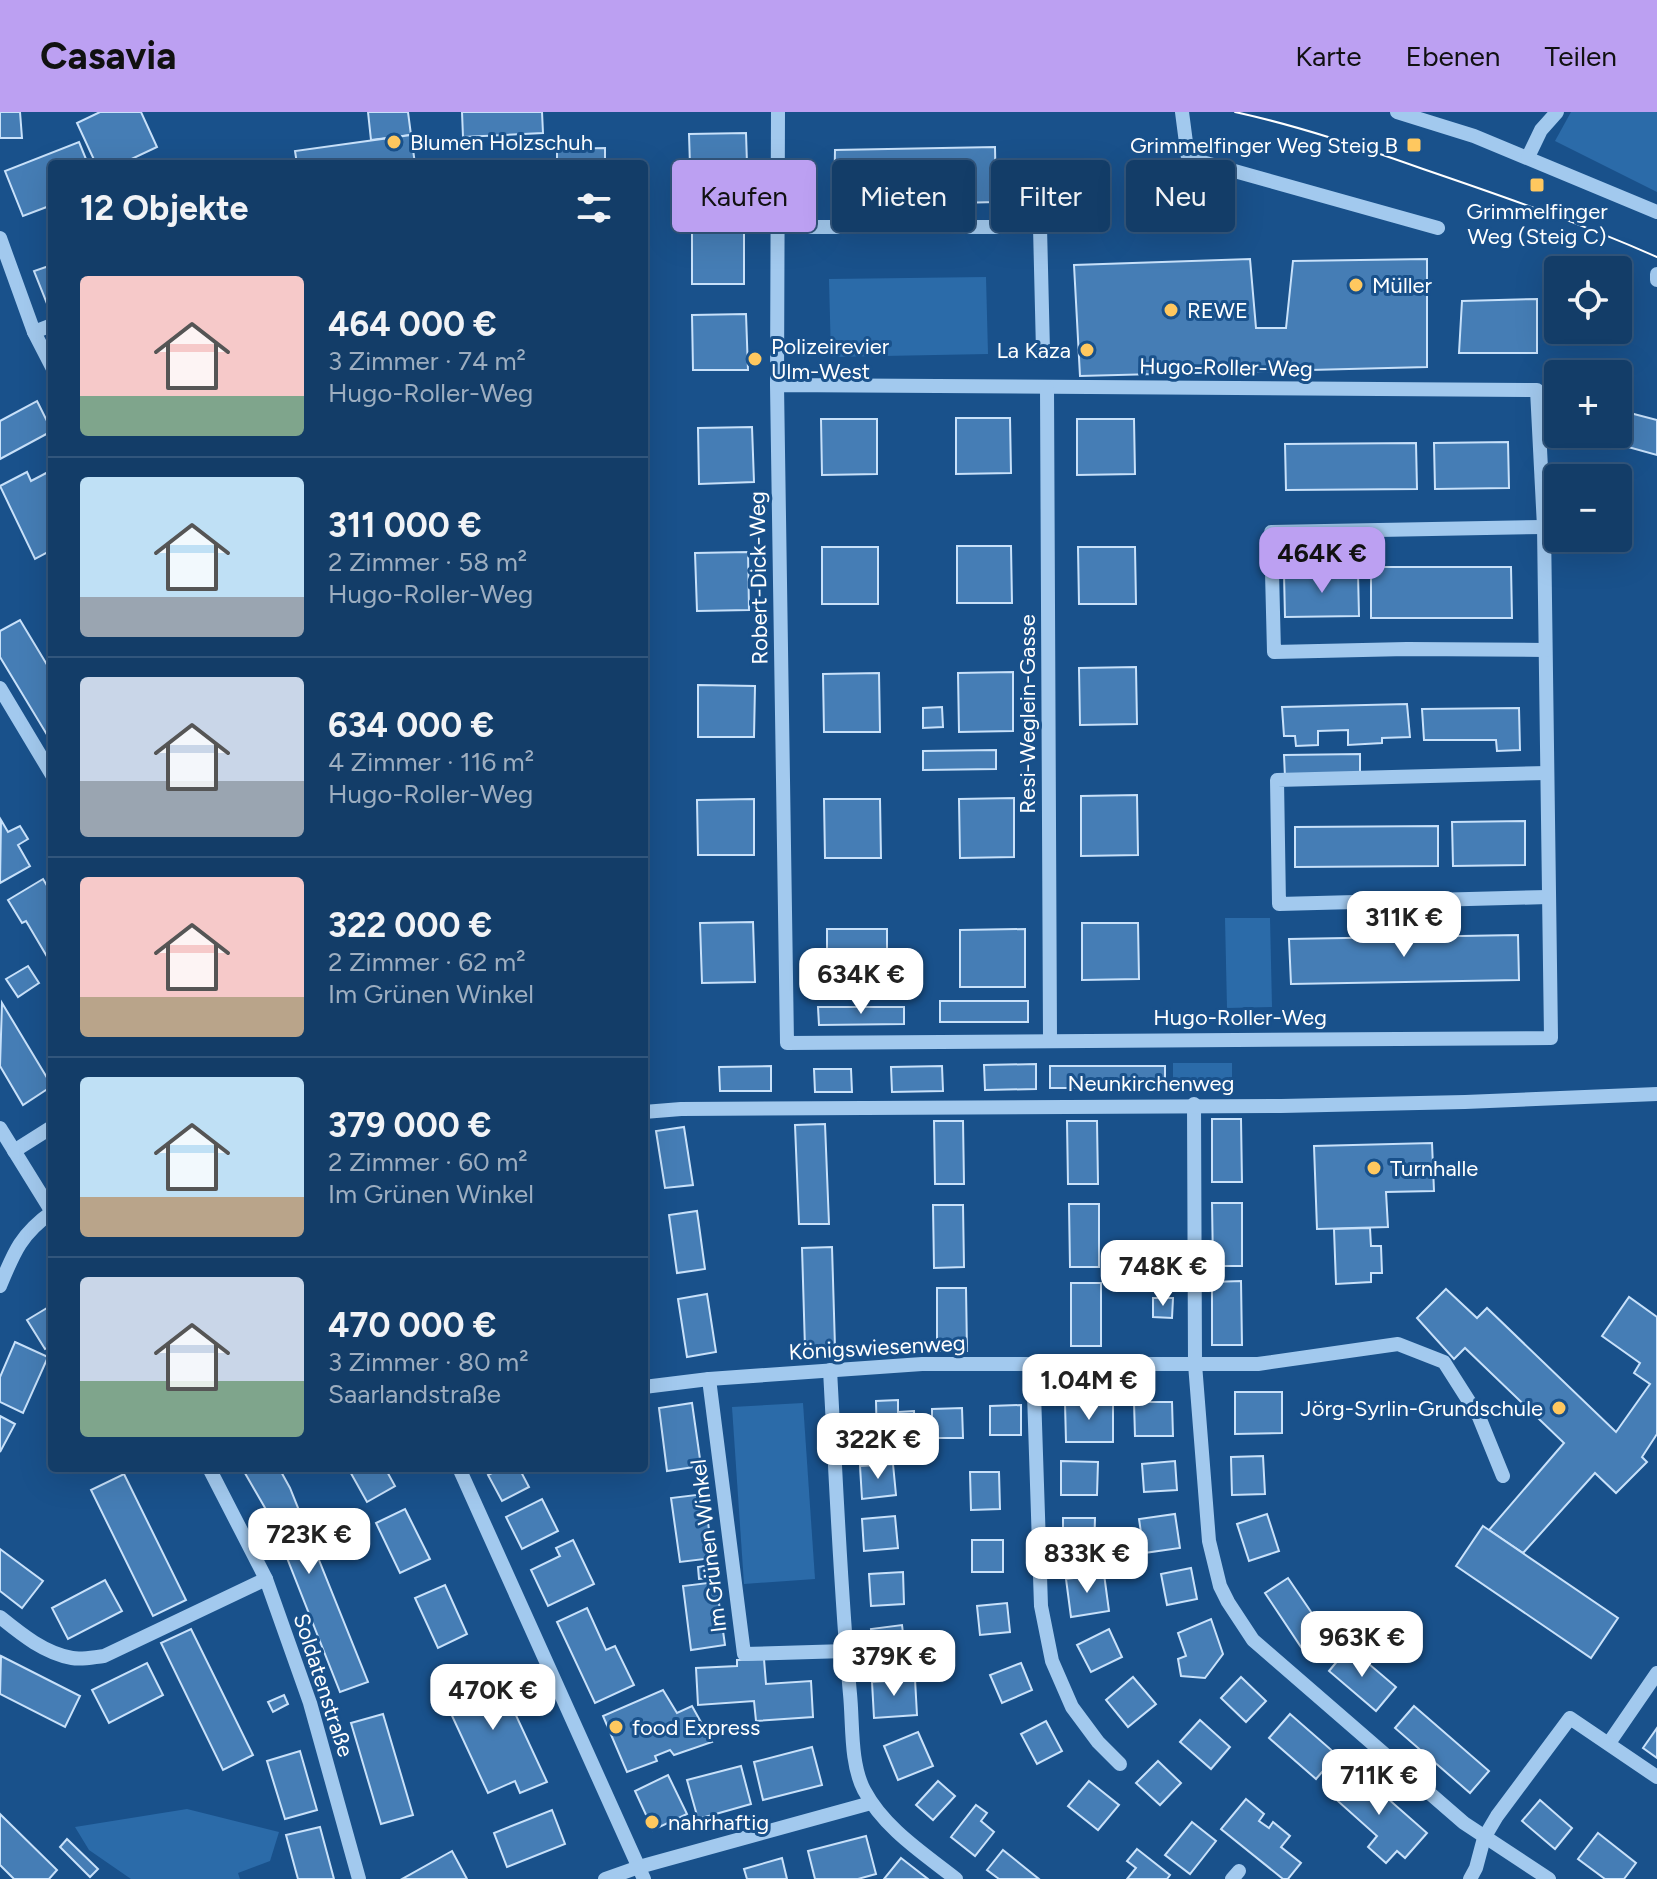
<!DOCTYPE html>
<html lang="de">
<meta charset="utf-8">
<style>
body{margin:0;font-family:Figtree,sans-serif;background:#204871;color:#f1f3f6;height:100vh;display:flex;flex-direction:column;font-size:30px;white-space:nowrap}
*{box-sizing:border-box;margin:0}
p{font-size:26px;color:#9daec0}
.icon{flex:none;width:44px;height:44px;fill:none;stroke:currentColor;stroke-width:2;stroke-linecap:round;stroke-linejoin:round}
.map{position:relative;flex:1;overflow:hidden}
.side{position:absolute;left:48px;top:48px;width:600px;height:1312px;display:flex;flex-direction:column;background:#133d68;border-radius:8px;box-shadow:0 8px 32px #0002,0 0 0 2px #32567c}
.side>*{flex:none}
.banner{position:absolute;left:672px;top:48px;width:760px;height:72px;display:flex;gap:16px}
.buttons{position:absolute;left:1544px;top:144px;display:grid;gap:16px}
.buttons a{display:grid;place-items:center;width:88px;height:88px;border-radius:8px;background:#133d68;box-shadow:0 8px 32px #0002,0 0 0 2px #32567c;font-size:40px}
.price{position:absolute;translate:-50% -68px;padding:0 18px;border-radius:16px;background:#fff;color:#222;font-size:26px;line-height:52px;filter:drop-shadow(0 2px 4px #0008)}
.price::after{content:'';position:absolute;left:50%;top:48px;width:24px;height:18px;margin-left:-12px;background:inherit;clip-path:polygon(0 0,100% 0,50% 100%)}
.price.active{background:#bca0f2;color:#111}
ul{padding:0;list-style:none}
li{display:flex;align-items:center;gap:24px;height:200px;padding:0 32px}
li+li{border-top:2px solid #32567c}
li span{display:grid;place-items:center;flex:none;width:224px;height:160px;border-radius:8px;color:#555}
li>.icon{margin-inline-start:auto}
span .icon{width:96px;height:96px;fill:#fffc;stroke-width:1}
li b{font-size:34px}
h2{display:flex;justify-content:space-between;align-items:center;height:96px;padding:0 32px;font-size:34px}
.chip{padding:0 28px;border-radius:8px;background:#133d68;box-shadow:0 8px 32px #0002,0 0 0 2px #32567c;font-size:28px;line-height:72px}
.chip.active{background:#bca0f2;color:#111}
header{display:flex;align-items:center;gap:48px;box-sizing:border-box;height:112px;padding:0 40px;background:#bca0f2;color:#111}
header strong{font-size:38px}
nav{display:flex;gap:44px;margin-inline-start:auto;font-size:28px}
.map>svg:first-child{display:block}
.green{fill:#2b6ba9}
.building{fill:#457db5;stroke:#c8e1fa;stroke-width:2}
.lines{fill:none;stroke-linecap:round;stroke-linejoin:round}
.minor{stroke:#a2c9ee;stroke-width:14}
.tram{stroke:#fff;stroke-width:2}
.poi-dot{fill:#ffc85f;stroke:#19518b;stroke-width:3}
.labels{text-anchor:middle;stroke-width:6;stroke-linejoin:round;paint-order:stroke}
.poi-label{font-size:22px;fill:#fff;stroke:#19518b;text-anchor:start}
.street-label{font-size:22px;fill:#fff;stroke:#19518b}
</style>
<header>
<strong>Casavia</strong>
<nav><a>Karte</a><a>Ebenen</a><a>Teilen</a></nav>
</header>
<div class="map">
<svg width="1657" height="1767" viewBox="0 0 1657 1767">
<rect width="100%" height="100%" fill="#19518b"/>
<g class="green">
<path d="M1571,0H1657V80L1555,29Z"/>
<path d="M986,165L988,242L831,245L829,167Z"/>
<path d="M1225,806H1270L1272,895L1227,896Z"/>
<rect x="1173" y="951" width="59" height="23"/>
<path d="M803,1291L815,1467L744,1472L732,1295Z"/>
<path d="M187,1697L279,1720L270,1749L238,1761L240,1767H131L89,1738L75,1715Z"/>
</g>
<g class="building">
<path d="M0,0H20L22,26H0Z"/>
<path d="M100,0H141L157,35L121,52H96L77,11Z"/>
<path d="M368,0H408L411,23L371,28Z"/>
<path d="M462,0H542L543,21L463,25Z"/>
<path d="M746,21L748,83L691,85L689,22Z"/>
<path d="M411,23L415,52H297L295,39Z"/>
<path d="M79,30L88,52H52V93L23,104L5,59Z"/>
<path d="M995,35L996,90L834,94L835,38Z"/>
<path d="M605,36V52H557V37Z"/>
<rect x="692" y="117" width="52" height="55"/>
<path d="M1250,147L1256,216H1286L1293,149L1427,147V255L1080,264L1074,153Z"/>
<path d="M52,153V192L48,194L34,159Z"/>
<path d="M1537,187V241H1459L1462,189Z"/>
<path d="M746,202L748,258H693L692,203Z"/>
<path d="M37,289L52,319L0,347V309Z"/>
<path d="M1630,301L1657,308V343L1621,333Z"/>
<path d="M956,306H1010L1011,361L956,362Z"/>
<path d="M821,307H877V362L822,363Z"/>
<path d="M1077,307H1134L1135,362L1077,363Z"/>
<path d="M752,315L754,370L699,372L698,316Z"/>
<path d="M1508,330L1509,376L1435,377L1434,331Z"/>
<path d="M1416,331L1417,377L1286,378L1285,332Z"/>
<path d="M52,358V438L35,447L0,374L27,360L31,369Z"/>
<path d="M957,434H1011L1012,491H957Z"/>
<rect x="822" y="435" width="56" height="57"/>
<path d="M1078,435H1135L1136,492H1079Z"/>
<path d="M748,440L749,498L697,499L695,441Z"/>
<path d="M1371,455H1511L1512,506H1371Z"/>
<path d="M1358,461L1359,504L1285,505L1284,462Z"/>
<path d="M20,508L52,561V631L0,545V519Z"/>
<path d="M1136,555L1137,612L1080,613L1079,556Z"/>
<path d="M1013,560V619L959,620L958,561Z"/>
<path d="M879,561L880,620H824L823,562Z"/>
<path d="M698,573L755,574L754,625H698Z"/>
<path d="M1407,592L1410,625L1382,626V631L1348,633V618L1318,619V633L1296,634L1295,624H1284L1282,595Z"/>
<path d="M942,595L943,615L923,616V596Z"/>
<path d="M1519,596L1520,638L1497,639L1496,628H1424L1422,597Z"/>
<path d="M996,638V657L923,658V639Z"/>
<path d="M1360,642V661L1285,665L1284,643Z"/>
<path d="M1137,683L1138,743L1081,744V684Z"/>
<path d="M1014,686V745L960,746L959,687Z"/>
<path d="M754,687V743H698L697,688Z"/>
<path d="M824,687H880L881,746H825Z"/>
<path d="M1,708L8,720L20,714L28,727L18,733L30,754L0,771Z"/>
<path d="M1525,709V753L1453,754L1452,710Z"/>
<path d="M1438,714V754L1295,755V715Z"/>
<path d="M43,767L52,782V853L26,809L22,811L8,788Z"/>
<path d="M753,810L755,870L702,871L700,811Z"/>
<path d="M1082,811H1138L1139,867L1082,868Z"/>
<rect x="827" y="817" width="60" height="58"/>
<path d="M1025,817V875H960V818Z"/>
<path d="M1518,823L1519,868L1291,872L1289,827Z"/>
<path d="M28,854L39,871L18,885L6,867Z"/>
<rect x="940" y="889" width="88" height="21"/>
<path d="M2,891L52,974L23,993L0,954Z"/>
<path d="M818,895H904V912L819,913Z"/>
<path d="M1036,952V977L985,978L984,953Z"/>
<path d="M771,954V979H720L719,955Z"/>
<path d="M942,954L943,979L892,980L891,955Z"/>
<rect x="1050" y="954" width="115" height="22"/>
<path d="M814,957H851L852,980H815Z"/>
<path d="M1212,1007H1241L1242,1070H1212Z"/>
<path d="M934,1009H963L964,1072H935Z"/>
<path d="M1067,1009H1097L1098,1072H1068Z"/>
<path d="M825,1012L829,1112H799L795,1013Z"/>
<path d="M684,1015L693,1073L665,1076L656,1019Z"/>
<path d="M1432,1031L1434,1079L1386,1080L1388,1115L1317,1117L1314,1034Z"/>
<path d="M1212,1091H1242V1154H1213Z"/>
<path d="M1069,1092H1099V1155H1070Z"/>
<path d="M933,1093H963L964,1155L934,1156Z"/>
<path d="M697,1099L705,1157L677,1161L669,1103Z"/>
<path d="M1370,1116L1371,1134H1381L1382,1161H1371V1170L1336,1172L1334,1117Z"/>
<path d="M832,1135L835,1235L805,1236L802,1136Z"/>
<rect x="1148" y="1150" width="22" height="21"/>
<path d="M1241,1169L1242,1233H1212V1170Z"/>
<rect x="1071" y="1171" width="30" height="63"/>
<path d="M937,1176H966L967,1239H937Z"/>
<path d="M1446,1177L1477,1206L1487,1196L1616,1320L1650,1272L1634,1261L1640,1251L1602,1224L1629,1185L1657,1205V1322L1642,1345L1647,1350L1616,1381L1595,1361L1523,1441L1489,1418L1564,1331L1465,1236L1454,1247L1417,1206Z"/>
<path d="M707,1182L716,1240L687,1245L678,1187Z"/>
<path d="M1153,1186H1173L1172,1206L1153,1205Z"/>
<path d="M52,1193V1233L45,1237L27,1208Z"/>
<path d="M15,1230L48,1245L23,1301L0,1290V1265Z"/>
<path d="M1235,1280H1282V1321L1235,1322Z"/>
<path d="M898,1288V1300L914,1299L915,1329L877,1331L876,1289Z"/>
<path d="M1134,1290H1172L1173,1324H1135Z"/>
<path d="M692,1291L701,1354L667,1359L659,1296Z"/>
<path d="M1065,1291H1113V1330H1066Z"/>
<path d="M1021,1293V1323H990V1294Z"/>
<path d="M962,1296L963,1326H932V1297Z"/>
<path d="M0,1304L15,1312L0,1340Z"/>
<path d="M1263,1344L1265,1382L1232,1383L1231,1345Z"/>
<path d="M1061,1349L1098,1350L1097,1383H1061Z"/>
<path d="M1175,1349L1177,1378L1144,1380L1142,1352Z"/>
<path d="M893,1352L896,1383L862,1387L860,1354Z"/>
<path d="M242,1356H279L290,1376L368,1570L340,1580L272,1408Z"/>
<path d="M348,1356H385L395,1374L367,1390Z"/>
<path d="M502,1356H519L529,1375L502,1389L488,1363Z"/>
<path d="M970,1360H999L1000,1397L971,1398Z"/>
<path d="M124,1362L186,1488L153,1504L91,1378Z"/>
<path d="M704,1382L713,1446L680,1450L671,1386Z"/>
<path d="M542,1387L558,1419L522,1437L506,1405Z"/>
<path d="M405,1397L430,1447L400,1461L376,1411Z"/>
<path d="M1175,1402L1180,1436L1144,1441L1139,1407Z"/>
<path d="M1267,1402L1279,1439L1249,1449L1237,1412Z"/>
<path d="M895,1404L898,1436L864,1439L862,1407Z"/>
<path d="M1063,1406H1095L1094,1439H1063Z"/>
<path d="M1483,1414L1618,1506L1591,1546L1456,1454Z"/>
<path d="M573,1428L594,1472L548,1494L531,1458L560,1444L556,1436Z"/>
<rect x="972" y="1428" width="31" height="32"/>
<path d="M0,1437L43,1469L22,1496L0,1479Z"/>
<path d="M717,1452L719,1465L699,1467L698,1455Z"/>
<path d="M1191,1456L1197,1487L1167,1493L1161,1462Z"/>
<path d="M903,1460L904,1492L871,1494L869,1462Z"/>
<path d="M1104,1462L1109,1499L1071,1505L1066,1467Z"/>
<path d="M1288,1466L1324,1519L1301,1535L1265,1481Z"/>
<path d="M105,1468L122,1499L68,1527L52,1496Z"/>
<path d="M716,1470L725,1533L691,1538L683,1474Z"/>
<path d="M445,1473L467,1522L438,1536L415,1486Z"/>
<path d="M1007,1491L1010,1520L980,1523L977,1494Z"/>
<path d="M587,1496L606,1538L615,1534L634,1573L595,1591L557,1510Z"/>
<path d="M1211,1507L1223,1542L1205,1566L1181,1564L1178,1547L1186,1544L1178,1521Z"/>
<path d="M902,1513L906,1545L875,1549L871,1517Z"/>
<path d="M191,1517L253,1643L223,1658L161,1531Z"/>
<path d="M1109,1517L1122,1545L1091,1560L1077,1533Z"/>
<path d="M1349,1535L1396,1575L1376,1599L1329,1559Z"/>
<path d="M1,1544L80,1584L65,1615L0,1582Z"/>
<path d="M764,1547L766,1572L811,1569L813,1605L756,1609L754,1589L698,1593L696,1556L737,1554V1548Z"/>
<path d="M147,1551L163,1583L109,1611L92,1578Z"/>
<path d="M1021,1551L1032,1578L1002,1591L990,1563Z"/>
<path d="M493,1554L547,1670L520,1681L515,1669L488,1681L440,1578Z"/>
<path d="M1133,1565L1156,1592L1128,1615L1106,1588Z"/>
<path d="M1241,1565L1266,1589L1246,1610L1221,1586Z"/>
<path d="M915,1567L917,1603L874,1606L872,1570Z"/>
<path d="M663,1578L677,1601L692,1594L712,1630L674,1643L670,1638L655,1644L657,1649L627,1660L603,1604Z"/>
<path d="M284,1583L288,1592L273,1600L268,1590Z"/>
<path d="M1414,1594L1489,1659L1470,1681L1395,1616Z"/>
<path d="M383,1602L413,1703L381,1712L351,1611Z"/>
<path d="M1290,1602L1337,1643L1316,1667L1269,1626Z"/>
<path d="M1200,1608L1230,1635L1211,1657L1180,1630Z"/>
<path d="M1046,1609L1062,1639L1037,1652L1021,1622Z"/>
<path d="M1657,1616V1646L1643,1636Z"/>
<path d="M918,1620L933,1654L898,1668L884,1634Z"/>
<path d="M812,1635L822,1673L763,1688L754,1650Z"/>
<path d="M300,1639L317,1698L285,1707L267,1649Z"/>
<path d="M1158,1649L1181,1671L1160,1693L1136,1671Z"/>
<path d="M741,1654L751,1692L698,1707L687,1668Z"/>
<path d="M1353,1656L1427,1721L1405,1746L1397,1739L1386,1751L1368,1735L1377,1724L1330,1682Z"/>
<path d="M668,1663L687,1702L653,1718L635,1679Z"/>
<path d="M938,1669L955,1684L933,1708L916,1693Z"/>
<path d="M1089,1669L1119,1693L1098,1718L1068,1694Z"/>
<path d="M1246,1687L1264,1702L1259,1709L1269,1716L1273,1710L1290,1724L1281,1735L1301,1751L1288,1767H1283L1221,1717Z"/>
<path d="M1540,1688L1572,1716L1555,1737L1522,1709Z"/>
<path d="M976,1693L987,1701L981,1709L994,1720L975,1744L951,1725Z"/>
<path d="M552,1698L565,1732L507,1755L494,1721Z"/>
<path d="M0,1702L57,1758L49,1767H14L0,1753Z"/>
<path d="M1192,1710L1216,1729L1190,1762L1165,1743Z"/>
<path d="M320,1715L334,1767H298L286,1723Z"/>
<path d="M1598,1721L1636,1751L1624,1767H1605L1578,1747Z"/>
<path d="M866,1724L876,1762L858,1767H815L808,1739Z"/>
<path d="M67,1727L98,1757L90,1765L60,1735Z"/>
<path d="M1137,1737L1170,1763L1167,1767H1127L1136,1756L1127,1749Z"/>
<path d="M1003,1738L1039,1767H999L987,1758Z"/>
<path d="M452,1739L467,1767H402Z"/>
<path d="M782,1746L787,1767H747L744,1757Z"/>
<path d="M901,1746L928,1767H884Z"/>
</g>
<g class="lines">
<g class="minor">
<path d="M1182,0L1188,46L1438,116"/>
<path d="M1397,0L1474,24L1657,100"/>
<path d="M1528,45L1541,18L1557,0"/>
<path d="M778,115H1040L1043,239"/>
<path d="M0,126L34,220L52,255"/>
<path d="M1657,162V168"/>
<path d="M34,220L52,213"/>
<path d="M777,273L1537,278L1544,415L1551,926L787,931L777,273L778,0"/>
<path d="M1047,276L1050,928"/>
<path d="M1544,415L1271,420L1274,540L1407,537L1545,538"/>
<path d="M0,576L52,663"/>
<path d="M1547,661L1277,668L1279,792L1548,785"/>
<path d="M1194,992L1195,1252L1209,1429L1220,1474L1228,1490L1253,1528L1464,1711L1549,1767"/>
<path d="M644,1000L681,997L1281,994L1465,990L1657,982"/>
<path d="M0,1016L52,1100"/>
<path d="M14,1039L52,1015"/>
<path d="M0,1174C14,1140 21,1122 52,1100"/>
<path d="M1033,1251L1041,1494L1052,1549L1072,1595L1098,1630L1120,1652"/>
<path d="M830,1258C836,1366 840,1474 850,1582C853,1612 850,1651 864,1678C884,1716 923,1741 956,1767"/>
<path d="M709,1267L744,1542L846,1539"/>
<path d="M644,1275L709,1267L922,1252H1258L1398,1232L1444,1250L1479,1305L1503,1364"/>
<path d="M209,1356L266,1467L310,1591L359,1767"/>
<path d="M459,1356L644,1767"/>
<path d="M0,1505C21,1522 44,1541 72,1546C82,1548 94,1545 104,1544L266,1467"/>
<path d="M1609,1631L1657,1561"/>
<path d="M605,1767L639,1755L871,1691"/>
<path d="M1232,1767L1239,1759"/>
<path d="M1470,1767L1476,1756L1484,1726L1497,1704L1570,1606L1657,1665"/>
</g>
<path class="tram" d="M1235,0C1299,14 1361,35 1423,57C1502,84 1580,111 1657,145"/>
</g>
<g class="poi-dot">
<circle cx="394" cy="30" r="8"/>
<rect x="1406" y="25" width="16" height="16" rx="4"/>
<rect x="1529" y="65" width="16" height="16" rx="4"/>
<circle cx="1356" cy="173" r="8"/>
<circle cx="1171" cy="198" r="8"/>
<circle cx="1087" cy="238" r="8"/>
<circle cx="755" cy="247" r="8"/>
<circle cx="1374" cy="1056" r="8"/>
<circle cx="1559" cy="1296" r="8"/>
<circle cx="616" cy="1615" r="8"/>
<circle cx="652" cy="1710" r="8"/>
</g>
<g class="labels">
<g class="poi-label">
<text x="410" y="38">Blumen Holzschuh</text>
<text x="1398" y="41" text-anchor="end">Grimmelfinger Weg Steig B</text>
<text x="1537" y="107" text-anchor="middle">Grimmelfinger<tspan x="1537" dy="25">Weg (Steig C)</tspan></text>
<text x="1372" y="181">Müller</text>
<text x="1187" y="206">REWE</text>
<text x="771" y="242">Polizeirevier<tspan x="771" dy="25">Ulm-West</tspan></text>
<text x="1071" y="246" text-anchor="end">La Kaza</text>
<text x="1390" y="1064">Turnhalle</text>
<text x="1543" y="1304" text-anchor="end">Jörg-Syrlin-Grundschule</text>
<text x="632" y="1623">food Express</text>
<text x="668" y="1718">nahrhaftig</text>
</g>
<g class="street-label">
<text transform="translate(1226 255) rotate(1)" y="8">Hugo-Roller-Weg</text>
<text transform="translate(758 466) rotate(-91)" y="8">Robert-Dick-Weg</text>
<text transform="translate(1027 602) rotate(-90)" y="8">Resi-Weglein-Gasse</text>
<text x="1240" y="913">Hugo-Roller-Weg</text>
<text x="1151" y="979">Neunkirchenweg</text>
<text transform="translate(877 1235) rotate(-3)" y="8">Königswiesenweg</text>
<text transform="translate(708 1434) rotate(-97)" y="8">Im Grünen Winkel</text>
<text transform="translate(324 1573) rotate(72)" y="8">Soldatenstraße</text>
</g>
</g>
</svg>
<div class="buttons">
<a><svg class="icon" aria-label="locate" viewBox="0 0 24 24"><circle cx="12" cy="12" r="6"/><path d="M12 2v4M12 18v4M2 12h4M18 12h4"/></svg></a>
<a>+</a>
<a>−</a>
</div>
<b class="price active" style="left:1322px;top:483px">464K €</b>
<b class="price" style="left:1404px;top:847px">311K €</b>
<b class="price" style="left:861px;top:904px">634K €</b>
<b class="price" style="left:1163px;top:1196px">748K €</b>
<b class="price" style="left:1089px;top:1310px">1.04M €</b>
<b class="price" style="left:878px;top:1369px">322K €</b>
<b class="price" style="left:309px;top:1464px">723K €</b>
<b class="price" style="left:1087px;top:1483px">833K €</b>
<b class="price" style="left:1362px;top:1567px">963K €</b>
<b class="price" style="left:894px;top:1586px">379K €</b>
<b class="price" style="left:493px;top:1620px">470K €</b>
<b class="price" style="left:1379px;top:1705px">711K €</b>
<div class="banner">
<a class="chip active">Kaufen</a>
<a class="chip">Mieten</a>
<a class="chip">Filter</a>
<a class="chip">Neu</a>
</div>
<section class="side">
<h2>12 Objekte<svg class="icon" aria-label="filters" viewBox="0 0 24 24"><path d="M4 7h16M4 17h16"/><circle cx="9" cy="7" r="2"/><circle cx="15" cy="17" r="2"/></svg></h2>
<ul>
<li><span style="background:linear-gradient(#f6c9c9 75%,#7fa58c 0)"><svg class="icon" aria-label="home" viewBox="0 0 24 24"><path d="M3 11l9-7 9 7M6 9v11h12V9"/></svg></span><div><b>464 000 €</b><p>3 Zimmer · 74 m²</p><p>Hugo-Roller-Weg</p></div></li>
<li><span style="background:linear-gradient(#bfe0f5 75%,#9aa5b1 0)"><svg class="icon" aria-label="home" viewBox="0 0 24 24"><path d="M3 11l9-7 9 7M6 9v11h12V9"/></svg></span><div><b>311 000 €</b><p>2 Zimmer · 58 m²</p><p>Hugo-Roller-Weg</p></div></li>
<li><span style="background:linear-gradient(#c9d6e8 65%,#9aa5b1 0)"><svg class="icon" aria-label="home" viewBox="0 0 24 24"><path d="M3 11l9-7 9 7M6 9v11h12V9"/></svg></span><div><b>634 000 €</b><p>4 Zimmer · 116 m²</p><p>Hugo-Roller-Weg</p></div></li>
<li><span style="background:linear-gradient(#f6c9c9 75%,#b9a48a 0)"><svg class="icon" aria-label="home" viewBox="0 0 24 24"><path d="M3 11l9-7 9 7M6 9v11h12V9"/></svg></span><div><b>322 000 €</b><p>2 Zimmer · 62 m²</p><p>Im Grünen Winkel</p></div></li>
<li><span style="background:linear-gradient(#bfe0f5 75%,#b9a48a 0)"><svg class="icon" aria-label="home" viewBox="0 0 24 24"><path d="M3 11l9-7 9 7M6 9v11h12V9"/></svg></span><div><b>379 000 €</b><p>2 Zimmer · 60 m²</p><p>Im Grünen Winkel</p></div></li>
<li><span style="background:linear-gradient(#c9d6e8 65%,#7fa58c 0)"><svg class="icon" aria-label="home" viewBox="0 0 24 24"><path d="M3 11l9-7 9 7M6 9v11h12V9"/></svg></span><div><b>470 000 €</b><p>3 Zimmer · 80 m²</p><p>Saarlandstraße</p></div></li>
</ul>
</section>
</div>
